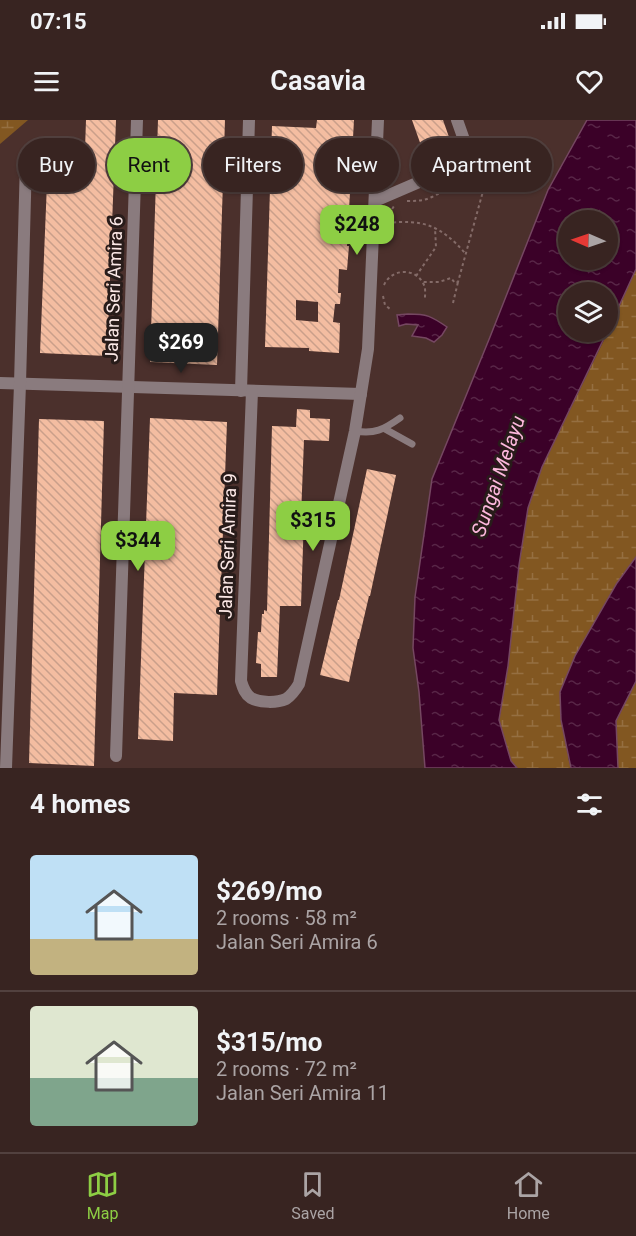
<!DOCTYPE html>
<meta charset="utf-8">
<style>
body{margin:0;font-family:Roboto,sans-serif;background:#43302e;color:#f1f3f6;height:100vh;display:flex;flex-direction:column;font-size:22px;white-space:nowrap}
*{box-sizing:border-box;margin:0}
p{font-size:20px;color:#aba4a5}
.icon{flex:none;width:33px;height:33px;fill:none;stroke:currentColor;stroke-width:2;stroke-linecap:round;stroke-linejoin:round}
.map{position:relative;height:648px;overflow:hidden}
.sheet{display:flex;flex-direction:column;background:#382421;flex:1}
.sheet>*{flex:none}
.guide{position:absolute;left:18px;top:18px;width:600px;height:54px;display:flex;gap:12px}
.needle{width:39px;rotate:272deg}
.controls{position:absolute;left:558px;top:90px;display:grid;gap:12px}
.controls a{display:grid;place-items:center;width:60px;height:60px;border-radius:50%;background:#382421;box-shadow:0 2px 4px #0004,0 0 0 2px #52413f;font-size:30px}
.price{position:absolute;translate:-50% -51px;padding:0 14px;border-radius:12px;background:#8dce44;color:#111;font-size:20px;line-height:39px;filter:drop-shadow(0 2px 3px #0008)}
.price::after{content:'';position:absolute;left:50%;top:36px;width:18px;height:14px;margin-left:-9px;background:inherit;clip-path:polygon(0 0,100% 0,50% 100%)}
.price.selected{background:#222;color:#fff}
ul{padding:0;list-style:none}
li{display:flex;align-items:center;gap:18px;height:150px;padding:0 30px}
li+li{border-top:2px solid #52413f}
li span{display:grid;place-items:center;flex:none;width:168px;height:120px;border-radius:6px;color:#555}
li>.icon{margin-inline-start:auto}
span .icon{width:72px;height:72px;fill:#fffc;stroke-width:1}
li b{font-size:26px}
h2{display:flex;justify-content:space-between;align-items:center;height:72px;padding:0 30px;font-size:26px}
.pill{padding:0 21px;border-radius:27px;background:#382421;box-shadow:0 2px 4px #0004,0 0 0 2px #52413f;font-size:21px;line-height:54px}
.pill.selected{background:#8dce44;color:#111}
.status{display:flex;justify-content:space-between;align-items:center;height:42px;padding:0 30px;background:#382421;direction:ltr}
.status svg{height:16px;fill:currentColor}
header{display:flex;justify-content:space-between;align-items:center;height:78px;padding:0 30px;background:#382421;font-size:27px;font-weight:600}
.tab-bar{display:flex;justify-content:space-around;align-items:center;height:84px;border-top:2px solid #52413f;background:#382421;font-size:16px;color:#aba4a5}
.tab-bar a{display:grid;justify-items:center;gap:3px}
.tab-bar .selected{color:#8dce44}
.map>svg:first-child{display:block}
.wetland{fill:url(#wetland-marsh)}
.water{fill:url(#water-ripples);stroke:#754761;stroke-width:1.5;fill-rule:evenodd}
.building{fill:url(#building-back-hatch);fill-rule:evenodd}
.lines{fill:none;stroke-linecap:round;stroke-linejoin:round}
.path{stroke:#846b68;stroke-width:2;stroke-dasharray:3 3;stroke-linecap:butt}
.lane{stroke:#8a7b7e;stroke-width:7}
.street{stroke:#8a7b7e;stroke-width:12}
.labels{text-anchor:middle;stroke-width:6;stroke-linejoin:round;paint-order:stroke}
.street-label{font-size:18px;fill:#fce9e7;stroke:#281c1a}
.water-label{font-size:20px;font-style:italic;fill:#fcb7dc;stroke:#281c1a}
</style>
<div class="status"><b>07:15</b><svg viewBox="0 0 49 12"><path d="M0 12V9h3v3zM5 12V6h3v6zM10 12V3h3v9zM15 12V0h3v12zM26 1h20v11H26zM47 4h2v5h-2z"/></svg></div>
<header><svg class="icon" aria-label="menu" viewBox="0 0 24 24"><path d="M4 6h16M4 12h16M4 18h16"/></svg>Casavia<svg class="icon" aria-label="heart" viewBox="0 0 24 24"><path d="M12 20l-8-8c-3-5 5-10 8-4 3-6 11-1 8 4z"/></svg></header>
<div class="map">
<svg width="636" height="648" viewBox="0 0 636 648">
<defs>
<pattern id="wetland-marsh" width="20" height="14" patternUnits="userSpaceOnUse" patternTransform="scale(1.5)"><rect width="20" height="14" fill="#825721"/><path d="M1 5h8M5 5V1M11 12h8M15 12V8" fill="none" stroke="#956f41"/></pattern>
<pattern id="water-ripples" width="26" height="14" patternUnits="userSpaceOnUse" patternTransform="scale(1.5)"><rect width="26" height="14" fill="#3b0128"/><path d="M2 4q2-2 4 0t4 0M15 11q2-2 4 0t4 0" fill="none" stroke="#582647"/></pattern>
<pattern id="building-back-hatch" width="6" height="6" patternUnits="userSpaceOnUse" patternTransform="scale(1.5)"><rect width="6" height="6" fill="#f4bda1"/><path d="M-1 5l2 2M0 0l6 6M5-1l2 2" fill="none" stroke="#ca9f8a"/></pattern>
</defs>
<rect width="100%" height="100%" fill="#4b302c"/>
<g class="wetland">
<path d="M0,0H28L0,24Z"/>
<path d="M636,149V437L617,463L568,638L571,648H517L511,641L499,600L508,546L519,445L528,388L542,347L608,212Z"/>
<path d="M636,561V648H618L616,601Z"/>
</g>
<g class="water">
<path d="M587,0H636V149L608,210V172H568V212H607L542,347L528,388L519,445L508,546L499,600L511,641L517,648H425L419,572L413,528L415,477L432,359L490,217L548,70ZM608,100V140H568V100Z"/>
<path d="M408,194C427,194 431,196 447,207L442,215L434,222L426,218L412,216L418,205L406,204L399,206L397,195Z"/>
<path d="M636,437V561L616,601L618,648H571L561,600L560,572L575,536L617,463Z"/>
</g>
<g class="building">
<path d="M86,0H116L107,236L40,233L47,63L56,64L57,37H49L50,25H62L61,32H67V37H82L85,29Z"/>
<path d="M158,0H225L217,245L150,242Z"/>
<path d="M317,0H354L347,126H349L347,150L339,149L338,173H341L340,184H335L333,202L340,203L339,233L309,231V228L265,227L272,6L316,8ZM296,180L318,182V202L296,200Z"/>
<path d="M412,0H443L456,37L429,48Z"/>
<path d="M297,289L310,290V298L330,299L329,321L304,320L301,396L304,397L301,486H280L277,557H261V544L256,543L258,512H261L262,494H264V490L267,491L272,306L296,307Z"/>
<path d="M150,298L227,302L217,575L174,573L173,621L138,619Z"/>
<path d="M39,299L104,301L94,646L29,643Z"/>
<path d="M367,349L396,355L370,476H369L359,519H358L349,562L320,555L338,480H339Z"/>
</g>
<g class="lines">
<g class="path">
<path d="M407,81C416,81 424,81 432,77C449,69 462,55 482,59L485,64L458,162L455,163L451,158L439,162H423"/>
<path d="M387,103C424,99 441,106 465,133"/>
<path d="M385,105L387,103L389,94L394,86"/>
<path d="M416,156L436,127L435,108"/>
<path d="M384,165C391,149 414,147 423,163C426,168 425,173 425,178"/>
<path d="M383,176L385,185L390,189"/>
<path d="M453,183L458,162"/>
</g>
<g class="lane">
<path d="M385,309L412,324"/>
<path d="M355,311C375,314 383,310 400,298"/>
</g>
<g class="street">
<path d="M375,81L461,44L467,39L468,31L457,0"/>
<path d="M0,263L361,274"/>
<path d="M241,271L249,0"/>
<path d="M252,271L241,561C243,568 245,574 251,578C260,583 277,583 286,579C292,575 296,569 299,564L355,311L368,229L378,0"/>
<path d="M116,636L137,0"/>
<path d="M6,648L20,264L26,40"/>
</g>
</g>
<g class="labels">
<g class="street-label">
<text transform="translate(114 169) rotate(-88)" y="6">Jalan Seri Amira 6</text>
<text transform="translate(228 426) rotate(-88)" y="6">Jalan Seri Amira 9</text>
</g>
<g class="water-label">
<text transform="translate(498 356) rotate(-71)" y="7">Sungai Melayu</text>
</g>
</g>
</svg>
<div class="controls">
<a><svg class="needle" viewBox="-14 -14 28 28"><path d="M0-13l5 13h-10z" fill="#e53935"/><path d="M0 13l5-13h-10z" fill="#aba4a5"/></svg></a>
<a><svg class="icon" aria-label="layers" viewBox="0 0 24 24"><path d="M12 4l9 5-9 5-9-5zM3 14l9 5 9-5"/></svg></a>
</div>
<b class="price" style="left:357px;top:136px">$248</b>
<b class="price selected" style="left:181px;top:254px">$269</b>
<b class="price" style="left:313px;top:432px">$315</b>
<b class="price" style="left:138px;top:452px">$344</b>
<div class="guide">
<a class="pill">Buy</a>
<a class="pill selected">Rent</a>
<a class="pill">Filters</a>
<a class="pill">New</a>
<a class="pill">Apartment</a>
</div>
</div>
<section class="sheet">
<h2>4 homes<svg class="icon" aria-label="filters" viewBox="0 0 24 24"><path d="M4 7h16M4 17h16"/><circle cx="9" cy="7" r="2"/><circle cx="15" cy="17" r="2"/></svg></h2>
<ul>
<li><span style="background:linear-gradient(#bfe0f5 70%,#c2b280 0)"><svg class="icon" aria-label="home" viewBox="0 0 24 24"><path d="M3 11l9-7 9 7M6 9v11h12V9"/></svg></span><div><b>$269/mo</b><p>2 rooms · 58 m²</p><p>Jalan Seri Amira 6</p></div></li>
<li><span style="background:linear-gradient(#dfe7d0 60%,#7fa58c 0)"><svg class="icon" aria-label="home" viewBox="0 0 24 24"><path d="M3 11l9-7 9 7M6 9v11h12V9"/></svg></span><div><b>$315/mo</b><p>2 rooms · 72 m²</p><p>Jalan Seri Amira 11</p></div></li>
</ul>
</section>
<nav class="tab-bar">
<a class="selected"><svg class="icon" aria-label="map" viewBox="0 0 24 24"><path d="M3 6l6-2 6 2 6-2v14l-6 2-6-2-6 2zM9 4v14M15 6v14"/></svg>Map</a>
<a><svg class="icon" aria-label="saved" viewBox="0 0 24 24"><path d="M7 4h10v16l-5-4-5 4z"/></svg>Saved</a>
<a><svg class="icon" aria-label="home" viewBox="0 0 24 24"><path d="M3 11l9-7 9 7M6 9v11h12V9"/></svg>Home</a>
</nav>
